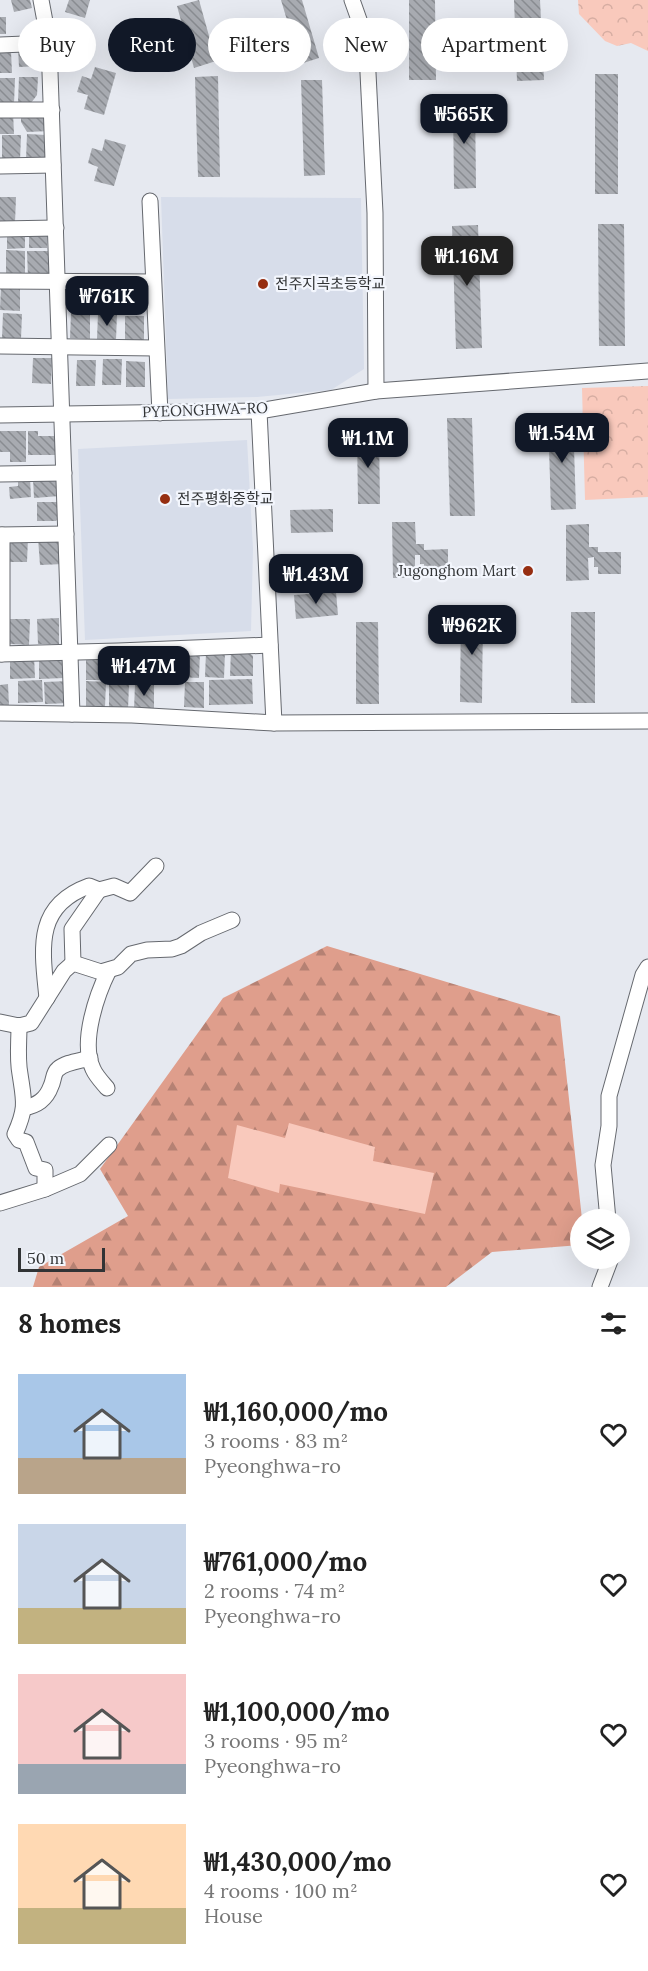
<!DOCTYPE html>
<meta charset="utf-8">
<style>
body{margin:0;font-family:Lora,"Noto Sans KR",serif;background:#f2f2f2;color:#222;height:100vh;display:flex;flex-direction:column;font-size:22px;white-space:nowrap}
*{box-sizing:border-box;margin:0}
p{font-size:20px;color:#767676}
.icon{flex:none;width:33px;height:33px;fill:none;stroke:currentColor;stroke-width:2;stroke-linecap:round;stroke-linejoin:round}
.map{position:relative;height:1287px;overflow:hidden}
.drawer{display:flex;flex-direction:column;background:#fff;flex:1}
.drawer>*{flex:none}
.top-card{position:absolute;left:18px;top:18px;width:612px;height:54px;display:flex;gap:12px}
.controls{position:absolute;left:570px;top:1209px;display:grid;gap:12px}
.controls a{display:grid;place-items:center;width:60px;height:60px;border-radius:50%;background:#fff;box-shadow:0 6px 24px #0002;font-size:30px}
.scale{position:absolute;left:18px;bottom:15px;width:87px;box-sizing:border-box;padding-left:6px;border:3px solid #313335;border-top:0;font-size:16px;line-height:21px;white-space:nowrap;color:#313335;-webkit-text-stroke:4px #f3f6fd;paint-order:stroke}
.price{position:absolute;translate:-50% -51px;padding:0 14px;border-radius:12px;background:#111827;color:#fff;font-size:20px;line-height:39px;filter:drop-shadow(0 2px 3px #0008)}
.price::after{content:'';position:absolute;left:50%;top:36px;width:18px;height:14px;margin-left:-9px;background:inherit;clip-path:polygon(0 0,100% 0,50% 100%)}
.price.selected{background:#222;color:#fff}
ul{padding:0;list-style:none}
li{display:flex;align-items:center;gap:18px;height:150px;padding:0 18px}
li span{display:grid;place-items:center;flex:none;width:168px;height:120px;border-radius:0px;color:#555}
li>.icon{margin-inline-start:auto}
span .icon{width:72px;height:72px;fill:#fffc;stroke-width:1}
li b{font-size:26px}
h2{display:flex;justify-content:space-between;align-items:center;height:72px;padding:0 18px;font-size:26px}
.chip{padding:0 21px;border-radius:27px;background:#fff;box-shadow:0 6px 24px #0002;font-size:21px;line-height:54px}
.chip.selected{background:#111827;color:#fff}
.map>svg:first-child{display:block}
.built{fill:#d7ddea}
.forest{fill:url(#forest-firs)}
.park{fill:url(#park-crowns)}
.garden{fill:#f9c9bc}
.building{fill:url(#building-back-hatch)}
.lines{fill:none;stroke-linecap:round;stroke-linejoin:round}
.minor-casing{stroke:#66696f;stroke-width:17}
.minor{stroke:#fff;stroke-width:15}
.poi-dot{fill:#962e11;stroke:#f3f6fd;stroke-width:2}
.labels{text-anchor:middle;stroke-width:4.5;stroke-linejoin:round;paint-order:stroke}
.poi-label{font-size:15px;fill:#313335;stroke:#f3f6fd;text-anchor:start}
.street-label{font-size:15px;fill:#313335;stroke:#f3f6fd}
</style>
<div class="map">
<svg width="648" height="1287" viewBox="0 0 648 1287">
<defs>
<pattern id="forest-firs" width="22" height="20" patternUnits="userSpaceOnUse" patternTransform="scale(1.5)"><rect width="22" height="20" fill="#df9e8c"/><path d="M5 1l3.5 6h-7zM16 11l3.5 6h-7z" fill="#b58173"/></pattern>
<pattern id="park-crowns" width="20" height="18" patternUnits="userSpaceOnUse" patternTransform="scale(1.5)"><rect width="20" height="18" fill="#f9c9bc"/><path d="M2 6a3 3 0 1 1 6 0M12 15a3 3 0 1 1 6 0" fill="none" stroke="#d6ada2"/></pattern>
<pattern id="building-back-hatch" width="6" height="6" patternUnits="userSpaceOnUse" patternTransform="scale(1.5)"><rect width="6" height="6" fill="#a8abb1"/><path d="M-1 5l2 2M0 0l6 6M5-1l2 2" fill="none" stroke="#898c91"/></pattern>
</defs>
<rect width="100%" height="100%" fill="#e6e9f0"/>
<g class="built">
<path d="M161,197L361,198L364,369L331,390L257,397L168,399Z"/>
<path d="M247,440L253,549L251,631L85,640L78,449Z"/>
</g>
<path class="forest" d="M327,946L560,1016L582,1219L580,1220V1245L492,1252L446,1287H33L39,1267L128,1216L100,1169L223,998Z"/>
<g class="park">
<path d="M578,0H648V51L631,43L617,46L605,41L579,14Z"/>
<path d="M648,386V497L585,500L582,388Z"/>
</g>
<path class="garden" d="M289,1123L375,1147L373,1161L434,1173L425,1214L280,1184L279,1193L228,1178L237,1125L285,1138Z"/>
<g class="building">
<path d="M11,0H30L32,8L14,12Z"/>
<path d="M69,0H90L85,18L65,12Z"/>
<path d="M199,0L216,61L194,68L177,6Z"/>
<path d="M281,0H302L319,58L300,64Z"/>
<path d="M409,0H435L436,80H409Z"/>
<path d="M514,0H540L544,80L517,81Z"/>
<rect x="0" y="17" width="6" height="17"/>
<path d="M35,47L41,53V66L19,67L18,48Z"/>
<path d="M0,51H11L12,73H0Z"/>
<path d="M95,67L116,73L104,115L84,109L88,95L77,92L82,76L91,79Z"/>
<rect x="595" y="74" width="23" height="120"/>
<path d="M218,76L220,177H198L195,77Z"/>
<path d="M19,77H38L37,95L31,103L18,102Z"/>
<path d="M0,78H15L14,104L0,103Z"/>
<path d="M301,80H322L325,175L304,176Z"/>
<path d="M453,101H475L476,188L454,189Z"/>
<path d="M13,112L14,134H0V113Z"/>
<path d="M21,112L44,113L50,131L27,132L21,122Z"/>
<path d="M27,134L46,135V160H26Z"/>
<path d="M2,135H21L20,161L2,160Z"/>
<path d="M105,139L126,145L114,186L94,181L98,167L88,163L92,148L102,151Z"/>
<path d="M0,197H16L15,223L0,222Z"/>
<path d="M598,224H624L625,346H599Z"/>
<path d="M478,225L482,348L456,349L452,226Z"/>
<path d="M7,231H25V248L7,249Z"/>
<rect x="29" y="231" width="18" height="17"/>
<path d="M6,250L25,251V276H6Z"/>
<path d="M27,251H49L50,272L45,277L28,278Z"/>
<path d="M1,285H20V311L0,310Z"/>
<path d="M71,285H90L89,311H70Z"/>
<path d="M98,285L117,286V311H97Z"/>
<path d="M126,285L145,286V311H125Z"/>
<path d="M3,313L22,314L21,339H2Z"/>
<path d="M71,313H90V339L70,338Z"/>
<path d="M98,314H117L116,340L97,339Z"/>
<path d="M125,316H144V342L125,341Z"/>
<path d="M33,358H52L51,384L32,383Z"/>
<path d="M103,359H122L121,385H102Z"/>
<path d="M77,360H96L95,386H76Z"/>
<path d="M126,361L145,362V387H126Z"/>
<path d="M447,418H472L475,516H450Z"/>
<path d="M573,418L576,509L551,510L548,419Z"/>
<path d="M0,431H26V462H10V452H0Z"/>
<path d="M28,431H38V436H57V455H28Z"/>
<path d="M357,433H379L380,504H358Z"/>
<path d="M30,477L31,497L10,499L9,487L18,486V478Z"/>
<path d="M33,478H55L60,483V496L34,498Z"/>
<path d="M37,502H59V518L56,521H37Z"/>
<path d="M333,509V532L291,533L290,510Z"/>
<path d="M392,522H415L416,544H424V550L448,549V572H424V564H420V555H415V578H393Z"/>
<path d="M589,524V547H598V552H621V574H598V567H594V557L588,558L589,580L566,581V525Z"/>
<path d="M56,537L63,543L64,564L40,565L38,538Z"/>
<path d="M5,538H28L27,562H5Z"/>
<path d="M336,592L338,615L296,619L294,595Z"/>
<path d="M461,609H483L482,703L460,702Z"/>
<rect x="571" y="612" width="24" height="91"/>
<path d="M59,618V644H38L37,619Z"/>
<path d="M10,619H30L29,645L10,644Z"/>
<path d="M356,622H378L379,704H356Z"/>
<path d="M231,650H246L253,656V676H230Z"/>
<path d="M181,652H200L199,678L180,677Z"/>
<path d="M206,652H225L224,678L205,677Z"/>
<path d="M86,654L105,655V680H86Z"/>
<path d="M158,654H177V680L158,679Z"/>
<path d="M110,655H129L128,681H109Z"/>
<path d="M135,655L154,656L153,681H134Z"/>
<path d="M34,656L35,678L10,679V657Z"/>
<path d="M63,656L64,678L39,679V657Z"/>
<path d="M252,679L253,704L209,705V680Z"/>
<path d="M42,680L43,702L18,703V681Z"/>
<path d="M69,681L70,703L45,704L44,682Z"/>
<path d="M86,681L106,682L105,707H86Z"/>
<path d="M185,682H204V708L184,707Z"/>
<path d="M8,684L9,706L0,707V685Z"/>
<path d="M109,684H129L128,710H109Z"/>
<path d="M135,684L154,685V710H134Z"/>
</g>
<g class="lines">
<defs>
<g id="minor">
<path d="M41,0L49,43L72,714"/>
<path d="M352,0L363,31L367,53L375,213L376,391"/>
<path d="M0,45L49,43"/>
<path d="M0,110H52"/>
<path d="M0,166L53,165"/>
<path d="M150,201L160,413"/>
<path d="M0,229L56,228"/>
<path d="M0,281L153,282"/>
<path d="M0,346L156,348"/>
<path d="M259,411L274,723"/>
<path d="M0,415L259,411L376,391L648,371"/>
<path d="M0,474L64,473"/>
<path d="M0,535L66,534"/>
<path d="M2,535V654"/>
<path d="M0,654L118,651L270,645"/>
<path d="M0,713L132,715L274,723L648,721"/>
<path d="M73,963L72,929L99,890"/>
<path d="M47,998C42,949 34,906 89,886L99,890L114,886L130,893L156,866"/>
<path d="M0,1022L19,1026L31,1023L64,971L73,963L101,972L118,967L131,954L147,950L172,949L181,946L201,933L232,920"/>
<path d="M19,1026C19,1042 17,1059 20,1074C24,1101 27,1107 15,1134L19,1140L26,1142L36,1168L45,1170V1189"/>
<path d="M107,1088C102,1082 96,1076 93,1069C80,1042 97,994 109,970"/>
<path d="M24,1108C37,1105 46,1100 51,1086C54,1080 53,1073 58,1069C66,1062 80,1061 90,1058"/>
<path d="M0,1203L45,1189L80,1174L109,1145"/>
<path d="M608,1220L603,1165L609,1126V1096L643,975L648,967"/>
<path d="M600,1287L611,1258"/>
</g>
</defs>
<use href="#minor" class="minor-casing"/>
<use href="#minor" class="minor"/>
</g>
<g class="poi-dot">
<circle cx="263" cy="284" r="6"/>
<circle cx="165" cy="499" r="6"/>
<circle cx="528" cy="571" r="6"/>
</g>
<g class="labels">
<g class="poi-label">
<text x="275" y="289">전주지곡초등학교</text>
<text x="177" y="504">전주평화중학교</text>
<text x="516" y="576" text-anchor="end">Jugonghom Mart</text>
</g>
<g class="street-label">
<text transform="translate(205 410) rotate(-2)" y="5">PYEONGHWA-RO</text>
</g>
</g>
</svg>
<div class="controls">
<a><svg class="icon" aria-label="layers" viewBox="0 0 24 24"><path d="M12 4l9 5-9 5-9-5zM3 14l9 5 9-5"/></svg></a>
</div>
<div class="scale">50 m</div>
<b class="price" style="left:464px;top:145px">₩565K</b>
<b class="price selected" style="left:467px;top:287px">₩1.16M</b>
<b class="price" style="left:107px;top:327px">₩761K</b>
<b class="price" style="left:562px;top:464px">₩1.54M</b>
<b class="price" style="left:368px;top:469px">₩1.1M</b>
<b class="price" style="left:316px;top:605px">₩1.43M</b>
<b class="price" style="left:472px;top:656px">₩962K</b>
<b class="price" style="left:144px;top:697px">₩1.47M</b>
<div class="top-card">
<a class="chip">Buy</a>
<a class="chip selected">Rent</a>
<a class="chip">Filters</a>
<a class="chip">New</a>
<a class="chip">Apartment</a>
</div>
</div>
<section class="drawer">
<h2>8 homes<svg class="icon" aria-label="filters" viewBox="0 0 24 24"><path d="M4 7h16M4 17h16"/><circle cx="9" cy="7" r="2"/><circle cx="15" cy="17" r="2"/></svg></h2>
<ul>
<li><span style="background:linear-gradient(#a9c7e8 70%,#b9a48a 0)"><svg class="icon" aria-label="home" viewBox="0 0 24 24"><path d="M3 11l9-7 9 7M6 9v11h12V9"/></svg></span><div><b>₩1,160,000/mo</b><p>3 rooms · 83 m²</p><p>Pyeonghwa-ro</p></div><svg class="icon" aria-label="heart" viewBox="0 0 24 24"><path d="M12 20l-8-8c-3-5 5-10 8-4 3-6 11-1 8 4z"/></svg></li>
<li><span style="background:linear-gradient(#c9d6e8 70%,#c2b280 0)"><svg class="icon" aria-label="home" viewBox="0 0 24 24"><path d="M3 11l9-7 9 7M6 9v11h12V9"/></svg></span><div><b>₩761,000/mo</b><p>2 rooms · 74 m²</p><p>Pyeonghwa-ro</p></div><svg class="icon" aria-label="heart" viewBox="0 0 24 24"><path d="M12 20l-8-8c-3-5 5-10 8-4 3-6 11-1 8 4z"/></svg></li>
<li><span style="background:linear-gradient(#f6c9c9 75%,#9aa5b1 0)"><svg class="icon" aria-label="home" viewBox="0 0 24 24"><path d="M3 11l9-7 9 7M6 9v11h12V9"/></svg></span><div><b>₩1,100,000/mo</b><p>3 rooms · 95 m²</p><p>Pyeonghwa-ro</p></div><svg class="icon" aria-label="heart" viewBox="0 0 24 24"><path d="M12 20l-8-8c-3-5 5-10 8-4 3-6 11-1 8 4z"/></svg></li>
<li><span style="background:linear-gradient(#ffd9b3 70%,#c2b280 0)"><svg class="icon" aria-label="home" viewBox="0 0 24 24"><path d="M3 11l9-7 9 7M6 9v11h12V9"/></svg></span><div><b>₩1,430,000/mo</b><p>4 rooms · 100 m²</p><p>House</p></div><svg class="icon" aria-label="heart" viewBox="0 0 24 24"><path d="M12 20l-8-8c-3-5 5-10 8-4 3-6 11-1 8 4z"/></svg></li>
</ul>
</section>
